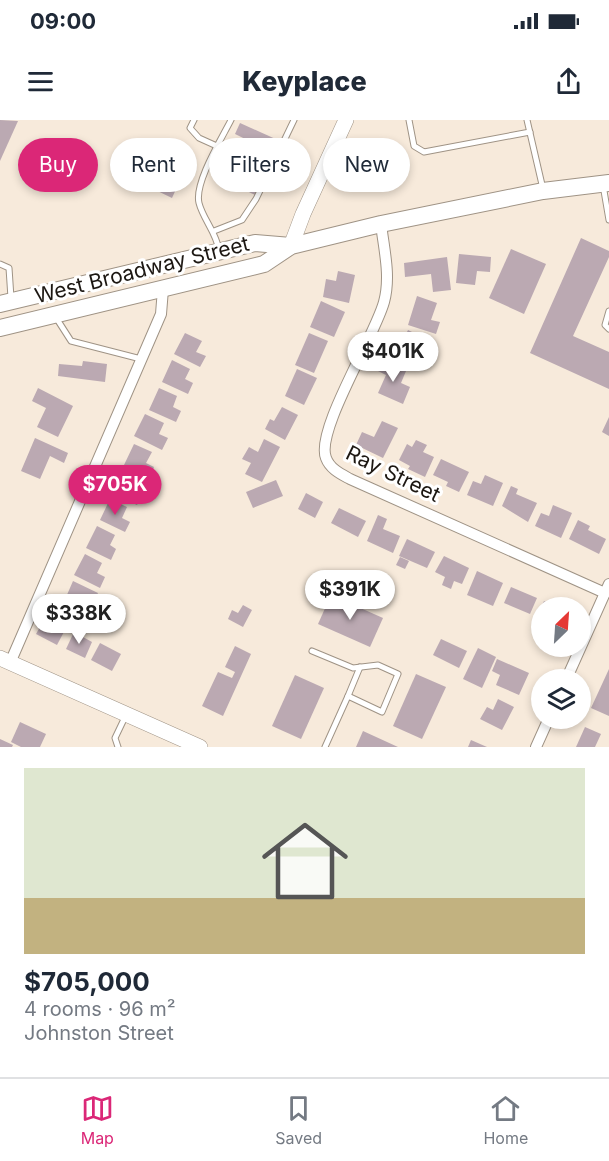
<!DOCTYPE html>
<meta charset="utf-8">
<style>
body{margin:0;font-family:Inter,sans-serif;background:#f2f2f3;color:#1f2937;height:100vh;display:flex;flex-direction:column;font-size:22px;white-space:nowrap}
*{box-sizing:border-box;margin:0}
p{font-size:20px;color:#747a83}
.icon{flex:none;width:33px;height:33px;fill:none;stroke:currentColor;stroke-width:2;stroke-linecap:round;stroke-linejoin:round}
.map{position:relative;height:627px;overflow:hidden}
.sheet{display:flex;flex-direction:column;background:#fff;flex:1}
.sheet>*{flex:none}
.banner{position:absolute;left:18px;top:18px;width:573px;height:54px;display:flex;gap:12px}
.needle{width:39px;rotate:25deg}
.buttons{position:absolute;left:531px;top:477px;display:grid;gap:12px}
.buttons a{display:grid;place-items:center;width:60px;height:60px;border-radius:50%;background:#fff;box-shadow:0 3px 9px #0003;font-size:30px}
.price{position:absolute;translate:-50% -51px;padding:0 14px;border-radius:21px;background:#fff;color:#222;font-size:20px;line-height:39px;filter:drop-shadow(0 2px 3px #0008)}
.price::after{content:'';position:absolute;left:50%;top:36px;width:18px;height:14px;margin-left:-9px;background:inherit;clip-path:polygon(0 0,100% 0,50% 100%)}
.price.selected{background:#db2777;color:#fff}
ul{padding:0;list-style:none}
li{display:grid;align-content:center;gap:12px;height:318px;padding:0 24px}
li span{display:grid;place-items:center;height:186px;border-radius:0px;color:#555}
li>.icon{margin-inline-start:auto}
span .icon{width:108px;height:108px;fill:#fffc;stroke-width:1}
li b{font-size:26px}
.chip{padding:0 21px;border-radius:27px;background:#fff;box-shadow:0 3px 9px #0003;font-size:21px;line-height:54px}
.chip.selected{background:#db2777;color:#fff}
.status{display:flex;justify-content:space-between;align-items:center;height:42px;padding:0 30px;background:#fff;direction:ltr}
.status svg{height:16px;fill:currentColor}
header{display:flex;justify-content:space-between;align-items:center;height:78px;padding:0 24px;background:#fff;font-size:27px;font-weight:800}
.tab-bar{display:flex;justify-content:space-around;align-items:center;height:84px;border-top:2px solid #e0e1e3;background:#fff;font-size:16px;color:#747a83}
.tab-bar a{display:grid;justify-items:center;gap:3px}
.tab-bar .selected{color:#db2777}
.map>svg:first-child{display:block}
.building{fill:#bba9b2}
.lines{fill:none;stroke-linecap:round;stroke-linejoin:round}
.lane-casing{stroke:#9f9385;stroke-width:7}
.street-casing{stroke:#9f9385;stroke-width:12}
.secondary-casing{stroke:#9f9385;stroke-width:16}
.primary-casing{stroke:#9f9385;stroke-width:18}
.lane{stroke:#fff;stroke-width:5}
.street{stroke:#fff;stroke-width:10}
.secondary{stroke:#fff;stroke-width:15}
.primary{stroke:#fff;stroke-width:16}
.labels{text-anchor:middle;stroke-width:6;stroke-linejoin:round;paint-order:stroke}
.street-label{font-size:21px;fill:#1c1712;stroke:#fff}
</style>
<div class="status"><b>09:00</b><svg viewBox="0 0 49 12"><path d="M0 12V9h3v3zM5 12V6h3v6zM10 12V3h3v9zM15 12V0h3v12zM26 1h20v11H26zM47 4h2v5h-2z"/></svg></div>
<header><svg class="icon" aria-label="menu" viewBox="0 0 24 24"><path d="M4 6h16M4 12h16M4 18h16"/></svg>Keyplace<svg class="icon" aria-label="share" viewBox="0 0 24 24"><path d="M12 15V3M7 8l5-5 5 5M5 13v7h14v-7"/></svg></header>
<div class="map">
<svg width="609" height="627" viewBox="0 0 609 627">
<rect width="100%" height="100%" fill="#f7eadb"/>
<g class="building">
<path d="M0,0L18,1L0,41Z"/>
<path d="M240,3L280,21L274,33L235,14Z"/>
<path d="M169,33L178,38L173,49L183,54L172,78L143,64L155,40L164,45Z"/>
<path d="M220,44L261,63L255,75L214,55Z"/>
<path d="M581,118L609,131V137L573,216L609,232V269L530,233Z"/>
<path d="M511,129L546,144L524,194L489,178Z"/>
<path d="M459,134L491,137L490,152L477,151L475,165L456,163Z"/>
<path d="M447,137L451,170L433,172L431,154L405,157L404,143Z"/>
<path d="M338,151L355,155L349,183L323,177L326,159L336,161Z"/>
<path d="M417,176L437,183L431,200L440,202L436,214L408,205Z"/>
<path d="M321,181L345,192L334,217L310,207Z"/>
<path d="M408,210L424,218L418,229L425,232L416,250L394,239Z"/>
<path d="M185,213L202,221L196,232L206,236L200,247L174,234Z"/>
<path d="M309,213L328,221L314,253L295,245Z"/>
<path d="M172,240L190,249L185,259L193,263L188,274L162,262Z"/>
<path d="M83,241L107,244L105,262L58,256L59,244L82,246Z"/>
<path d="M382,241L406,251L401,263L410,267L403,284L378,273L386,255L378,251Z"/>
<path d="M297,249L317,258L304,285L285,276Z"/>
<path d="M38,268L73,286L58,317L37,307L46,288L32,281Z"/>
<path d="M159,268L177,276L173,287L181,291L176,302L149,290Z"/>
<path d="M282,287L298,295L285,320L265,309L270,299L274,301Z"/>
<path d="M145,294L164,303L159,314L168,318L162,330L134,316Z"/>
<path d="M609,297V316L602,312Z"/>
<path d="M382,301L398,308L383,338L356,325L362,312L374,317Z"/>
<path d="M35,318L68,333L64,343L50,336L40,359L21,351Z"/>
<path d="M264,319L280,327L262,362L245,354L251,343L242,339L249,327L258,332Z"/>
<path d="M416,320L427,325L423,332L434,337L425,357L408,349L410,346L399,340L407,324L412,327Z"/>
<path d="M134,324L152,332L146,343L154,347L148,358L124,345Z"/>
<path d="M441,339L469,352L459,372L446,366L448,362L433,355Z"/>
<path d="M122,352L139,360L134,370L143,374L137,385L111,373Z"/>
<path d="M485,355L503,363L493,386L467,375L473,361L481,364Z"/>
<path d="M276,360L283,376L253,388L246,372Z"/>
<path d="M511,366L518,369L516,374L537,383L528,402L502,386Z"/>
<path d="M306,373L323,382L315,398L298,389Z"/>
<path d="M110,379L127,387L122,398L130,402L125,412L100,400Z"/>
<path d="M553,385L572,393L561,418L535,406L541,393L549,396Z"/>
<path d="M339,388L366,401L358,417L331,403Z"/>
<path d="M378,395L387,399L383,409L400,416L393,433L367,421Z"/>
<path d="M578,400L590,406L588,410L606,419L599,434L569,419Z"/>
<path d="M97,406L115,415L110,425L116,429L111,440L86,428Z"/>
<path d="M407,419L435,432L427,448L399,436Z"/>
<path d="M85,434L102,443L97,453L105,457L100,468L74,455Z"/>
<path d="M444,436L469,448L462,464L454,461L451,469L442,465L445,457L435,452Z"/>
<path d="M400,437L409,441L405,449L396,445Z"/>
<path d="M477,451L503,463L493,486L467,475Z"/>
<path d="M73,461L98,473L93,485L85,482L81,492L63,484Z"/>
<path d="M511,467L537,478L530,494L504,483Z"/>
<path d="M331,475L383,498L370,527L318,504Z"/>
<path d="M544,481L559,488H542V500L536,498Z"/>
<path d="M243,485L252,490L243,507L228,499L232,490L238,493Z"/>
<path d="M45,498L66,508L57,525L36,514Z"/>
<path d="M74,512L92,522L85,538L66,529Z"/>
<path d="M441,519L467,531L459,548L433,535Z"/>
<path d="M100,523L121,534L112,551L91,540Z"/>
<path d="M235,526L251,534L223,596L202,586L218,552L232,558L235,552L225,547Z"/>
<path d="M478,528L496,537L482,568L463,559Z"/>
<path d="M497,539L529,553L519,575L496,565L500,555L492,551Z"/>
<path d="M609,549V596L591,588Z"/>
<path d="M416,554L446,567L422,619L393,606Z"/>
<path d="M295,555L324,568L301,619L272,606Z"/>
<path d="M498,579L514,587L502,610L480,599L487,587L493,590Z"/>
<path d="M20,602L46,614L40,627H21L11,622Z"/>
<path d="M585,607L601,614L595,627H576Z"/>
<path d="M363,611L398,627H356Z"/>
<path d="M0,619L13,625L12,627H0Z"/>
<path d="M471,620L487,627H468Z"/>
</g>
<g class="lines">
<defs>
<g id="lane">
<path d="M194,0L190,8L199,18L270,50"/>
<path d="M409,0L414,26L424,32L530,12"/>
<path d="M527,0L543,69"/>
<path d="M603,65L609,100"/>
<path d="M214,111L242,100L256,79L294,0"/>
<path d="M219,130C216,112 203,99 199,83C194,63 222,18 231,0"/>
<path d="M0,144L9,148L11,178"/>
<path d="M609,191L605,205L609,209"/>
<path d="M55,196L71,221L141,239"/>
<path d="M312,531L353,548L378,545L398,554L382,592L348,576L325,627"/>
<path d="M348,576L360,547"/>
<path d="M118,627L115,618L126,595"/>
</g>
<g id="street">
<path d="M381,104C384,130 391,156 384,182C375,216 315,311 326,338C330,349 341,354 350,359L605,473"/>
<path d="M10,543L161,194L163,169"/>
<path d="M566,560L609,464"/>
<path d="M536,627L549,598"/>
</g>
<g id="secondary">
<path d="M291,126L303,94L346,0"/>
<path d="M0,538L200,627"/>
</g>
<g id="primary">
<path d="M0,184L255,123L291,126"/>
<path d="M0,208L264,144L291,126L381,104L543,71L609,63"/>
</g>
</defs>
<use href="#lane" class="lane-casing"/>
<use href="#street" class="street-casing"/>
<use href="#secondary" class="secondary-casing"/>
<use href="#primary" class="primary-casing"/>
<use href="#lane" class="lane"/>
<use href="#street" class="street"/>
<use href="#secondary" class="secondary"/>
<use href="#primary" class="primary"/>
</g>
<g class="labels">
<g class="street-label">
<text transform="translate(142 150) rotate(-14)" y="7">West Broadway Street</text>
<text transform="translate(393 354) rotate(26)" y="7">Ray Street</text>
</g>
</g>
</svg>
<div class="buttons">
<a><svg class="needle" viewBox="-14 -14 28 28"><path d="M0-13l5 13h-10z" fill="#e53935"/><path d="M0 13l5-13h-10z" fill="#747a83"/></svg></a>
<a><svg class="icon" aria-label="layers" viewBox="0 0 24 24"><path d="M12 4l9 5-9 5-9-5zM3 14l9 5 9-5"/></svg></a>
</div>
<b class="price" style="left:393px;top:263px">$401K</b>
<b class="price selected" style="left:115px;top:396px">$705K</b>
<b class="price" style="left:350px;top:501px">$391K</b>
<b class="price" style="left:79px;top:525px">$338K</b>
<div class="banner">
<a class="chip selected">Buy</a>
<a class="chip">Rent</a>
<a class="chip">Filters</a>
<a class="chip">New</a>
</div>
</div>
<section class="sheet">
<ul>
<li><span style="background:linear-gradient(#dfe7d0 70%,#c2b280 0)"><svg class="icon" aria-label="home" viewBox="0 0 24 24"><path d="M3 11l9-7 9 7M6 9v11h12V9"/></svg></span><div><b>$705,000</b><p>4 rooms · 96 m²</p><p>Johnston Street</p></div></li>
</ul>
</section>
<nav class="tab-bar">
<a class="selected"><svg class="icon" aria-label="map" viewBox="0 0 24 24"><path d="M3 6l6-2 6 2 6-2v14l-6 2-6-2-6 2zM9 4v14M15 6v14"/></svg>Map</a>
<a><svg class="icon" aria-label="saved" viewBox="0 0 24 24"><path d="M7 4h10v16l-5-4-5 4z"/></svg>Saved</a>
<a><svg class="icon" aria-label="home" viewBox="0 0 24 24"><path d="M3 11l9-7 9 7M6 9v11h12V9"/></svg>Home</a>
</nav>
